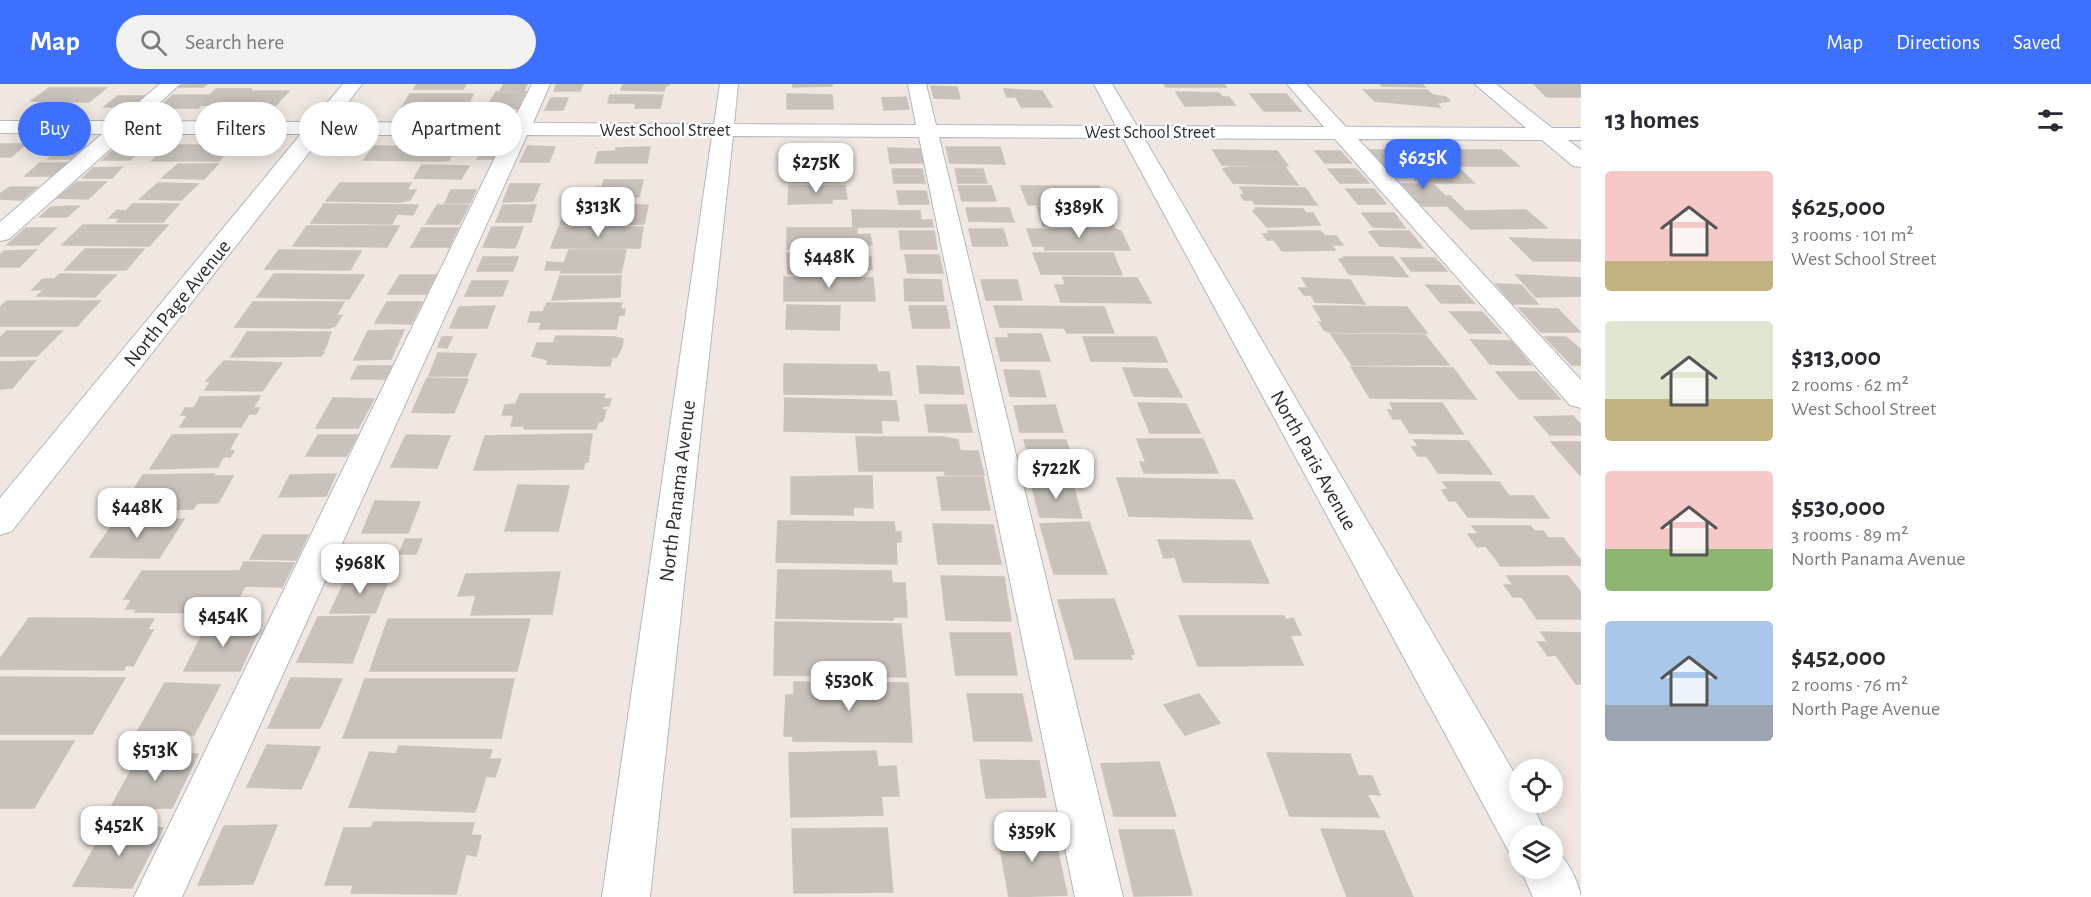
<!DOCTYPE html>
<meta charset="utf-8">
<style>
body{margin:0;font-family:"Alegreya Sans",sans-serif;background:#f2f2f3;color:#2b2b33;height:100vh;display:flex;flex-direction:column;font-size:22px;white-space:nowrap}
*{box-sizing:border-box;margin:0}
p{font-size:20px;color:#7c7c81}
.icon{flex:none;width:33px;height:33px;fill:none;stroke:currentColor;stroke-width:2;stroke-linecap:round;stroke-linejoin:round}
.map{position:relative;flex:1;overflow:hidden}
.drawer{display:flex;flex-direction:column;background:#fff;width:510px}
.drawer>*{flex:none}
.guide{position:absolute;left:18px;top:18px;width:570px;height:54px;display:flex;gap:12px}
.fabs{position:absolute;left:1509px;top:675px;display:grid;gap:12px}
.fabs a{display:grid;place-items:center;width:54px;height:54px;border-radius:50%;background:#fff;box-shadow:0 3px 15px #0003;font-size:30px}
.price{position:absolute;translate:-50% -51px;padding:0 14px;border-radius:12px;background:#fff;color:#222;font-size:20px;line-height:39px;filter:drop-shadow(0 2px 3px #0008)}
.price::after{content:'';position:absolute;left:50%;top:36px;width:18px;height:14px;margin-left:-9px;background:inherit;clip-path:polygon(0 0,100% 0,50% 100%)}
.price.on{background:#3d70ff;color:#fff}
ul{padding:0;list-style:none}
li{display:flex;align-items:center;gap:18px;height:150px;padding:0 24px}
li span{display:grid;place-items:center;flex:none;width:168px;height:120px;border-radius:6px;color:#555}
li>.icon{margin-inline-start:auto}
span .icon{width:72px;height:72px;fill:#fffc;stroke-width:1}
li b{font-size:26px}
h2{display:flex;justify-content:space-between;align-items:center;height:72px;padding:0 24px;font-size:26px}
.chip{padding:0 21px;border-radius:27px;background:#fff;box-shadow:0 3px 15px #0003;font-size:21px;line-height:54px}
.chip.on{background:#3d70ff;color:#fff}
header{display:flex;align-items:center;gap:36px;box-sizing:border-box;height:84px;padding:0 30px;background:#3d70ff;color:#fff}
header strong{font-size:28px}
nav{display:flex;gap:33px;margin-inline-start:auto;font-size:21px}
.search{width:420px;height:54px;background:#f2f2f3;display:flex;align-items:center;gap:15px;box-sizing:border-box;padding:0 21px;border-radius:33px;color:#7c7c81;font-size:22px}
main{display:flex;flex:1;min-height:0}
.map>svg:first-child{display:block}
.building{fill:#c8c2bb;stroke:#cbc3b9;stroke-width:1.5}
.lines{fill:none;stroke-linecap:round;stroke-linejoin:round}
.minor-casing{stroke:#b3b7c1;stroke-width:2}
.minor{fill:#fff;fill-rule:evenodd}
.labels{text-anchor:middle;stroke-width:4.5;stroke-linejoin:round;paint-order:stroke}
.far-street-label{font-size:18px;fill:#2d2d2d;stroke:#fff}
.street-label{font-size:21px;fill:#2d2d2d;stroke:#fff}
</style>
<header>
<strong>Map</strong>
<div class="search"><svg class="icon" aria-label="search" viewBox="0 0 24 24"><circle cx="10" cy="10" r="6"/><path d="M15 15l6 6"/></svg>Search here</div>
<nav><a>Map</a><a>Directions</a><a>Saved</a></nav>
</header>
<main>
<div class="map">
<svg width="1581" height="813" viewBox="0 0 1581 813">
<rect width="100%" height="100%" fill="#efe7e0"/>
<g class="building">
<path d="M183,0H207L203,3H179Z"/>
<path d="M417,0H466L463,5H414Z"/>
<path d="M504,0H527L524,7H500Z"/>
<path d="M557,0H583L580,7H554Z"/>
<path d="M623,0H670L665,2L664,7L621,6Z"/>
<path d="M793,0H832V2L793,3Z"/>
<path d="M1164,0H1224L1226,3H1166Z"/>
<path d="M1380,0H1422L1425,3L1382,2Z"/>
<path d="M1534,0H1581V13H1547Z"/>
<path d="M931,2L957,3L960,15L934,14Z"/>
<path d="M49,4H106L89,18L31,17Z"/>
<path d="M216,5H251L250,7H289L275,22L201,21L198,24H159L173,11H210Z"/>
<path d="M1004,5L1042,7L1052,23H1021L1016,13H1007Z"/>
<path d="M1364,6H1427L1433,11L1446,13L1450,17L1436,19L1440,23L1375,17Z"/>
<path d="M496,8H526L518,25H486Z"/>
<path d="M1176,8L1219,9L1222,13H1229L1235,21L1185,22Z"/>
<path d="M410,10H473L467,23H402Z"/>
<path d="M787,10L832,11L833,25H787Z"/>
<path d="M1250,10H1286L1301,27H1264Z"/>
<path d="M610,11H663L660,24H635L636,19H608Z"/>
<path d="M118,12H145L132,23H104Z"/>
<path d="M906,13L909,25L884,26L882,14Z"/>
<path d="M551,14H568L563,26H545Z"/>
<path d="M0,60H26L11,73H0Z"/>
<path d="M120,60H147L130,76H102Z"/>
<path d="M168,61H231L219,77H152Z"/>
<path d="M63,62H87L72,75H48Z"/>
<path d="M374,62L456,63L449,76L442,77L364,76Z"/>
<path d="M528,62L555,63L549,78H520Z"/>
<path d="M484,63H499L493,75H477Z"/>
<path d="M650,63L647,79H595L598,68L615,67L616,64Z"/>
<path d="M946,63H1000L1005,80L950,79Z"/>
<path d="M789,64H830L839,66V74H831L832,79H789Z"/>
<path d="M888,64L920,65L923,79H890Z"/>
<path d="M1213,66L1277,67L1288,82L1222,81Z"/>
<path d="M1370,66H1398L1413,82H1385Z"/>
<path d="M1442,66H1501L1519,82H1459Z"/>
<path d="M1315,67H1340L1351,79H1325Z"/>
<path d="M40,79H67L53,92H25Z"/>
<path d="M178,80H218L204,95L162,94Z"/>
<path d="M422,81L469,82L461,95L414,94Z"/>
<path d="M847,82V94L832,93V98H789L788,92H783V88H789V83Z"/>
<path d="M122,83L112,94H83L93,84Z"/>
<path d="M1230,83H1285L1298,101L1233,99L1223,85Z"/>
<path d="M1406,84L1460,85L1474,99H1429L1426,95H1415Z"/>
<path d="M892,85H922L925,99H894Z"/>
<path d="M955,85H983L987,99H958Z"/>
<path d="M1328,85H1356L1369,99H1340Z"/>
<path d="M604,96H643L639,113L592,112L595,103H602Z"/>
<path d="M77,98H106L88,115L57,114Z"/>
<path d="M158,99L198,100L181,116L140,115Z"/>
<path d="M340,99H411L407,106H416L410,116L400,118L326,117Z"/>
<path d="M510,100H540L533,117L503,118Z"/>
<path d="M1402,100H1433L1445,112L1412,111Z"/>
<path d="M789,102H845L847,115H832V119L788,120Z"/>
<path d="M958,102H991L996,117H962Z"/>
<path d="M1021,102H1099L1108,121H1028Z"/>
<path d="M10,103H37L22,116L0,115V110Z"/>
<path d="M1240,103L1305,104L1317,121L1255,120L1252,116H1244L1241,111H1245Z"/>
<path d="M1346,105H1374L1386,120H1358Z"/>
<path d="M451,106H476L470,119H445Z"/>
<path d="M897,107H926L929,120H899Z"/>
<path d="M1450,112L1465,127L1526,126L1547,144L1471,145L1447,122H1423L1413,113Z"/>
<path d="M133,120H179L163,138H117L120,134H109L117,126L126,127Z"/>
<path d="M324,120L418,121L413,131L397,130L392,140L311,139Z"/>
<path d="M437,121H469L459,140H426Z"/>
<path d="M503,121H536L531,138H496Z"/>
<path d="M566,121H648L644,140L560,141Z"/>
<path d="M79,122L67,133H40L51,123Z"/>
<path d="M1037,123L1099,124L1101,129L1108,130L1114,143L1043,142Z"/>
<path d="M966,124H1009L1014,138L969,137Z"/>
<path d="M1256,124L1303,125L1306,129H1313L1320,141L1267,143L1253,127Z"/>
<path d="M852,126L920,127L921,136H932L933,143H853Z"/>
<path d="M1362,129H1394L1405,144L1373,143Z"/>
<path d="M83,141H168L149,162L62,161Z"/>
<path d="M307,142H399L387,163L293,162Z"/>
<path d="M492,143H523L515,164L483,163Z"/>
<path d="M559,143H643L640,164H551Z"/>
<path d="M26,144H56L38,161H7Z"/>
<path d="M422,144H458L449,163H411Z"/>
<path d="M787,144H857V151L870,150L872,161H857V165H787Z"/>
<path d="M969,145H1003L1008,162H973Z"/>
<path d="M1027,145H1115L1121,147L1130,166H1045L1044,162H1033Z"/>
<path d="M899,147H934L937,165H901Z"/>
<path d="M1268,147H1320L1325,152H1336L1343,161H1331L1335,166L1282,167L1274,156H1267L1263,150H1270Z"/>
<path d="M1374,147H1409L1423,164L1380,162L1369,148Z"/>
<path d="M1510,154L1581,156V177H1533Z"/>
<path d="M85,165H144L126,186H65Z"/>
<path d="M36,166L19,183H0V171L4,167Z"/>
<path d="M279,166L361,167L350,186L265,185Z"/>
<path d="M569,166H626L621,189H561L562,186H545L547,178L564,179Z"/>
<path d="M851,168V174L871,173L872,185L852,189L788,190L787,169Z"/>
<path d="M1033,169H1113L1122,191L1041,190Z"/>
<path d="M905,171H939L943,189H908Z"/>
<path d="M483,173H518L513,187H477Z"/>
<path d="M1343,173H1393L1408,193L1349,190L1339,175H1344Z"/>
<path d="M1401,174H1435L1447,187H1411Z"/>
<path d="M60,190L116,191L95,213L37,212L45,205L32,206L43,195H54Z"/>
<path d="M274,190L364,191L349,215L257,213Z"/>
<path d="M400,191H436L426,210H388Z"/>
<path d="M1516,191L1581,194V212L1536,213Z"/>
<path d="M560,192H621L620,213L552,216Z"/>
<path d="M784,193L873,194L875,217H784Z"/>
<path d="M1063,193L1137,194L1151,219L1061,218L1055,201H1065Z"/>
<path d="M1302,194L1350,196L1365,220L1315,218L1311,211H1304L1299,204H1308Z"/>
<path d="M904,195L941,196L944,217H905Z"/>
<path d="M981,196H1017L1022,216H986Z"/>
<path d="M472,197H508L502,212H465Z"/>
<path d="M1496,200L1521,201L1538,220H1513Z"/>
<path d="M1426,201L1459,202L1474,219H1441Z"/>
<path d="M7,217H100L77,242H0V223Z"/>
<path d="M253,218H344L336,232L342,231L335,242L329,244L235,243Z"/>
<path d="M387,218H422L411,240L375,239Z"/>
<path d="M547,219H622L620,225H625L624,231H619L616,245H539L542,238H528L531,228H543Z"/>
<path d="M787,221L840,222L839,246L786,245Z"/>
<path d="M495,222L487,244H450L459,223Z"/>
<path d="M909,222H946L950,244H913Z"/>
<path d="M994,222L1104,223L1114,249H1067L1064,244L1000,243Z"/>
<path d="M1313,222L1407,223L1427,249L1330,248L1324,246L1319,238H1323Z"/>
<path d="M1519,224L1558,225L1580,248H1541Z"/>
<path d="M1450,228H1482L1501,249H1469Z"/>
<path d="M404,246L391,275L354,276L368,247Z"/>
<path d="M7,247H62L37,272H0V254Z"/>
<path d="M247,248H331L325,265L318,268H324L321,272L231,273Z"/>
<path d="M1008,250H1041L1050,277H1001L995,254H1009Z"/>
<path d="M1331,250L1425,251L1449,281H1352Z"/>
<path d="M556,252L615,253L623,255L622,263L616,274L612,273L610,282L547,280L548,276L532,272L537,259H554Z"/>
<path d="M442,253H452L447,264L438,263Z"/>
<path d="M1083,253H1156L1167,278L1091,277Z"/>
<path d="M1545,253H1566L1581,266V281H1572Z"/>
<path d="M1471,256L1511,257L1531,281L1490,280Z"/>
<path d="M438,269L476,270L467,292H429Z"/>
<path d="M35,277L12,304L0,305V278Z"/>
<path d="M224,277L282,279L262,307L205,306L211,297H206Z"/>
<path d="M784,280L876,281L878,288H889L892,311L784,310Z"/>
<path d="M358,282H394L388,295H351Z"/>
<path d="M917,282L959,283L964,310L920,309Z"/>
<path d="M1351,283L1453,284L1476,315L1370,314Z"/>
<path d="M1123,284L1167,285L1182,313L1134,312Z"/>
<path d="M1004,286L1039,287L1046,313L1010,312Z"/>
<path d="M1496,288H1536L1560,315H1519Z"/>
<path d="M427,294L468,295L454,329L412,328Z"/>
<path d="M520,310H605L603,315H611L609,322H603L602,326H606L603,337L598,338L596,345H524L525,342H511L514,331H502L505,321L516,320Z"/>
<path d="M260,312L253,324H259L256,330H249L241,343H180L188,331H181L185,324H194L200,313Z"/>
<path d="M333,314L374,315L358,344H316Z"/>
<path d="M785,314L896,317L899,337L881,336L882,349L784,347Z"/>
<path d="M1138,319L1186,320L1200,349H1150Z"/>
<path d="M1390,319H1442L1463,350L1410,349L1401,335H1393L1388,326L1394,327Z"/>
<path d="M925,321H966L972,348H929Z"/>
<path d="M1055,321L1063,348H1020L1014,322Z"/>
<path d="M1573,332L1581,341V351H1550L1534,333Z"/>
<path d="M238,350L229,366L234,367L230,373H223L218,383L150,385L172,351Z"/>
<path d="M592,350L588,378H585L583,385L474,386L485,352Z"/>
<path d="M318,351H358L346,372H306Z"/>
<path d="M406,351L450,352L437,384L391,383Z"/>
<path d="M856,353H943L958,356L960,367H978L984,391H945V387H859Z"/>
<path d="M1137,355H1203L1218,389H1144L1140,378L1146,379Z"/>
<path d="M1024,356H1066L1076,387H1032Z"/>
<path d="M1414,356L1468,357L1492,390L1438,389L1427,372H1418L1412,363H1419Z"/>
<path d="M1551,358H1581V391H1580Z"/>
<path d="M214,390L213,392H233L218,419H197L193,425L120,427L143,391Z"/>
<path d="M336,390L326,412L279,413L290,391Z"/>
<path d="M849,392H872L873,424L853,423V431L791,430V393Z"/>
<path d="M937,393H983L990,426H942Z"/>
<path d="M1117,394L1234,396L1253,435L1129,432Z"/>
<path d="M1072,398L1082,434L1040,433L1031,399Z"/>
<path d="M1443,398H1499L1509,412H1533L1549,434L1468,433L1456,417H1449L1442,406L1448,405Z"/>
<path d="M518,401L569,402L558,447H505Z"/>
<path d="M375,417L420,418L408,449H362Z"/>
<path d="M184,435L159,474L90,473L116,436Z"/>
<path d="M778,437L894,438L895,448H901V458H896L897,480L776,478Z"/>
<path d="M1089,438L1107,490H1054L1040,440Z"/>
<path d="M933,440L993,441L1001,480H938Z"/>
<path d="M1472,442H1530L1535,447H1543L1548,454H1563L1581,477V481L1501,482L1486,462L1477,463L1468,450H1479Z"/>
<path d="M263,451H308L296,476L250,475Z"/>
<path d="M405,455H422L416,470H399Z"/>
<path d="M1158,456L1250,457L1269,499L1183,498L1175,473L1164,474Z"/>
<path d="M244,478L294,479L282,503L245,502L231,529L135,528L137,525H126L132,515H124L142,487H240Z"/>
<path d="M778,486L891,487L892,499H905L907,533H893V536L776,534Z"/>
<path d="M560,488L552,530L471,531L476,511L458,512L466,490Z"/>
<path d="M347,492L390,493L375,529H330Z"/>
<path d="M941,492L1004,493L1011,537L946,536Z"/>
<path d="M1507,492H1568L1581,509V535H1537L1522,513H1513L1504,501H1513Z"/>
<path d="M1114,515L1134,570H1130L1132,575H1075L1058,516Z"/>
<path d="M370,532L352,579L297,578L318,533Z"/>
<path d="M1179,532H1284L1286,536L1293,534L1301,551H1290L1303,581L1198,582Z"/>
<path d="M29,534L154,535L147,546H153L133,582L126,581L124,586L0,585V575Z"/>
<path d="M388,535H530L517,587H370Z"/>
<path d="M775,538L901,540L906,593L774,591Z"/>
<path d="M207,541H261L240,587H184Z"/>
<path d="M1541,548L1581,549V600H1576L1556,571L1548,572L1538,558H1548Z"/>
<path d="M950,549H1010L1017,591H956Z"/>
<path d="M0,593L125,594L92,650H0Z"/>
<path d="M291,594L342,595L320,644H268Z"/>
<path d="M365,595H514L501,654H343Z"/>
<path d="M794,598L908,599L912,658L793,657V652H784L786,611H794Z"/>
<path d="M165,599L220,601L194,651L136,650Z"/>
<path d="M967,610H1022L1032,657H974Z"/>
<path d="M1199,610L1220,639L1185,651L1164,621Z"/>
<path d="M0,657H74L34,724H0Z"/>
<path d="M267,661L320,663L301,705L247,703Z"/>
<path d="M399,662L492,666L489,675H501L495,693L486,692L475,728L349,723L370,668L396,670Z"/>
<path d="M876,667L878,683L896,682L899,712H881L883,731L791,733L789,669Z"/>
<path d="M1267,669L1350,670L1358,692H1372L1380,711L1367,710L1379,733L1290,732Z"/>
<path d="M140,670H198L172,724L110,725Z"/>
<path d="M980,676L1039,677L1046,713L986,714Z"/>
<path d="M1159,678L1176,732H1114L1101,680Z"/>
<path d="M374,738L474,739L471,751L481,752L476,772L466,770L456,810L351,809L353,801H325L344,744H371Z"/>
<path d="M107,741L163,744L132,804L73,802Z"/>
<path d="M277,741L253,800L198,801L224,742Z"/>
<path d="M887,744L893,808L794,809L792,745Z"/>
<path d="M1053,745L1067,811L1009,813L997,747Z"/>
<path d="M1321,745L1384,747L1413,813H1347Z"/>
<path d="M1119,746H1174L1192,811L1134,812Z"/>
</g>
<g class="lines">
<defs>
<g id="minor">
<path d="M160,0H180L140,37L311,38L343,0H362L333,38L512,39L532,0H550L533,39L714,40L720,0H738L734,40L916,41L908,0H926L936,41L1116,42L1094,0H1112L1137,42L1324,43L1287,0H1306L1346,43L1526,44L1475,0H1496L1552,44H1581V56H1568L1581,66V83L1573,82L1542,56L1358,55L1581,296V324L1570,321L1335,55L1144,54L1520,699V718H1531L1547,752H1520V772L1509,768L1123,54L939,53L1123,813H1075L919,53L733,52L650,813H602L712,52L527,51L182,813H134L506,51H323L12,447L0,451V414L301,50H127L9,155L0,157V138L102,50L0,49V37H116Z"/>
<path d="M1552,765C1566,770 1579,799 1581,813H1533L1520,784H1552Z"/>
</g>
</defs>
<use href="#minor" class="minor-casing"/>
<use href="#minor" class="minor"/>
</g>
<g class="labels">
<g class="far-street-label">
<text x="665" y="52">West School Street</text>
<text x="1150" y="54">West School Street</text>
</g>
<g class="street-label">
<text transform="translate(177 219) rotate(-51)" y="7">North Page Avenue</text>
<text transform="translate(1314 376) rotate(61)" y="7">North Paris Avenue</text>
<text transform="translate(677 407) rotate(-83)" y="7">North Panama Avenue</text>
</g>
</g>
</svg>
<div class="fabs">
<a><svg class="icon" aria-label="locate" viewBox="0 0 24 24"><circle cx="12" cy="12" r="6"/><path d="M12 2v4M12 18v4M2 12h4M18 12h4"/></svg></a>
<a><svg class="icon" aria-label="layers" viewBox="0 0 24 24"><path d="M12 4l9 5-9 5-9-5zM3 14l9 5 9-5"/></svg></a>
</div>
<b class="price on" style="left:1423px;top:106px">$625K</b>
<b class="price" style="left:816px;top:110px">$275K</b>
<b class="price" style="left:598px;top:154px">$313K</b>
<b class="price" style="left:1079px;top:155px">$389K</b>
<b class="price" style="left:829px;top:205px">$448K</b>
<b class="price" style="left:1056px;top:416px">$722K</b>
<b class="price" style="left:137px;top:455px">$448K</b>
<b class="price" style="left:360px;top:511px">$968K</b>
<b class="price" style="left:223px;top:564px">$454K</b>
<b class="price" style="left:849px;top:628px">$530K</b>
<b class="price" style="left:155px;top:698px">$513K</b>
<b class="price" style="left:119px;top:773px">$452K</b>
<b class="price" style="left:1032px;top:779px">$359K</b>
<div class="guide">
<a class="chip on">Buy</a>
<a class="chip">Rent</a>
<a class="chip">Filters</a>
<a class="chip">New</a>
<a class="chip">Apartment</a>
</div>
</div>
<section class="drawer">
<h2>13 homes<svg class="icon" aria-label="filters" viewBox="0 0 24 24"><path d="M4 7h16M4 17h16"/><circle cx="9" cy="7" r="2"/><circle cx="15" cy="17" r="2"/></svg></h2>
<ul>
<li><span style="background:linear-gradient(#f6c9c9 75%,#c2b280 0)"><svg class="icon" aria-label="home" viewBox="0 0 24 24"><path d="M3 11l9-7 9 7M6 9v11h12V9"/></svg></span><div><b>$625,000</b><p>3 rooms · 101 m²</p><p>West School Street</p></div></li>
<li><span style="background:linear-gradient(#dfe7d0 65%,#c2b280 0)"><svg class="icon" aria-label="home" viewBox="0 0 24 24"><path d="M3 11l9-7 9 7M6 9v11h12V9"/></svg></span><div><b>$313,000</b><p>2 rooms · 62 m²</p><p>West School Street</p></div></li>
<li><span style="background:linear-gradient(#f6c9c9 65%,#8fb573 0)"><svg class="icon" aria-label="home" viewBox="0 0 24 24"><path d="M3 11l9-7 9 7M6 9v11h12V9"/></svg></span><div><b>$530,000</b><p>3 rooms · 89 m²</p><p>North Panama Avenue</p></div></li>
<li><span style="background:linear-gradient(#a9c7e8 70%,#9aa5b1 0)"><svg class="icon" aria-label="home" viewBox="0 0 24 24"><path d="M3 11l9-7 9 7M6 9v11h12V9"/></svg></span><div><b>$452,000</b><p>2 rooms · 76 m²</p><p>North Page Avenue</p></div></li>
</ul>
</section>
</main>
